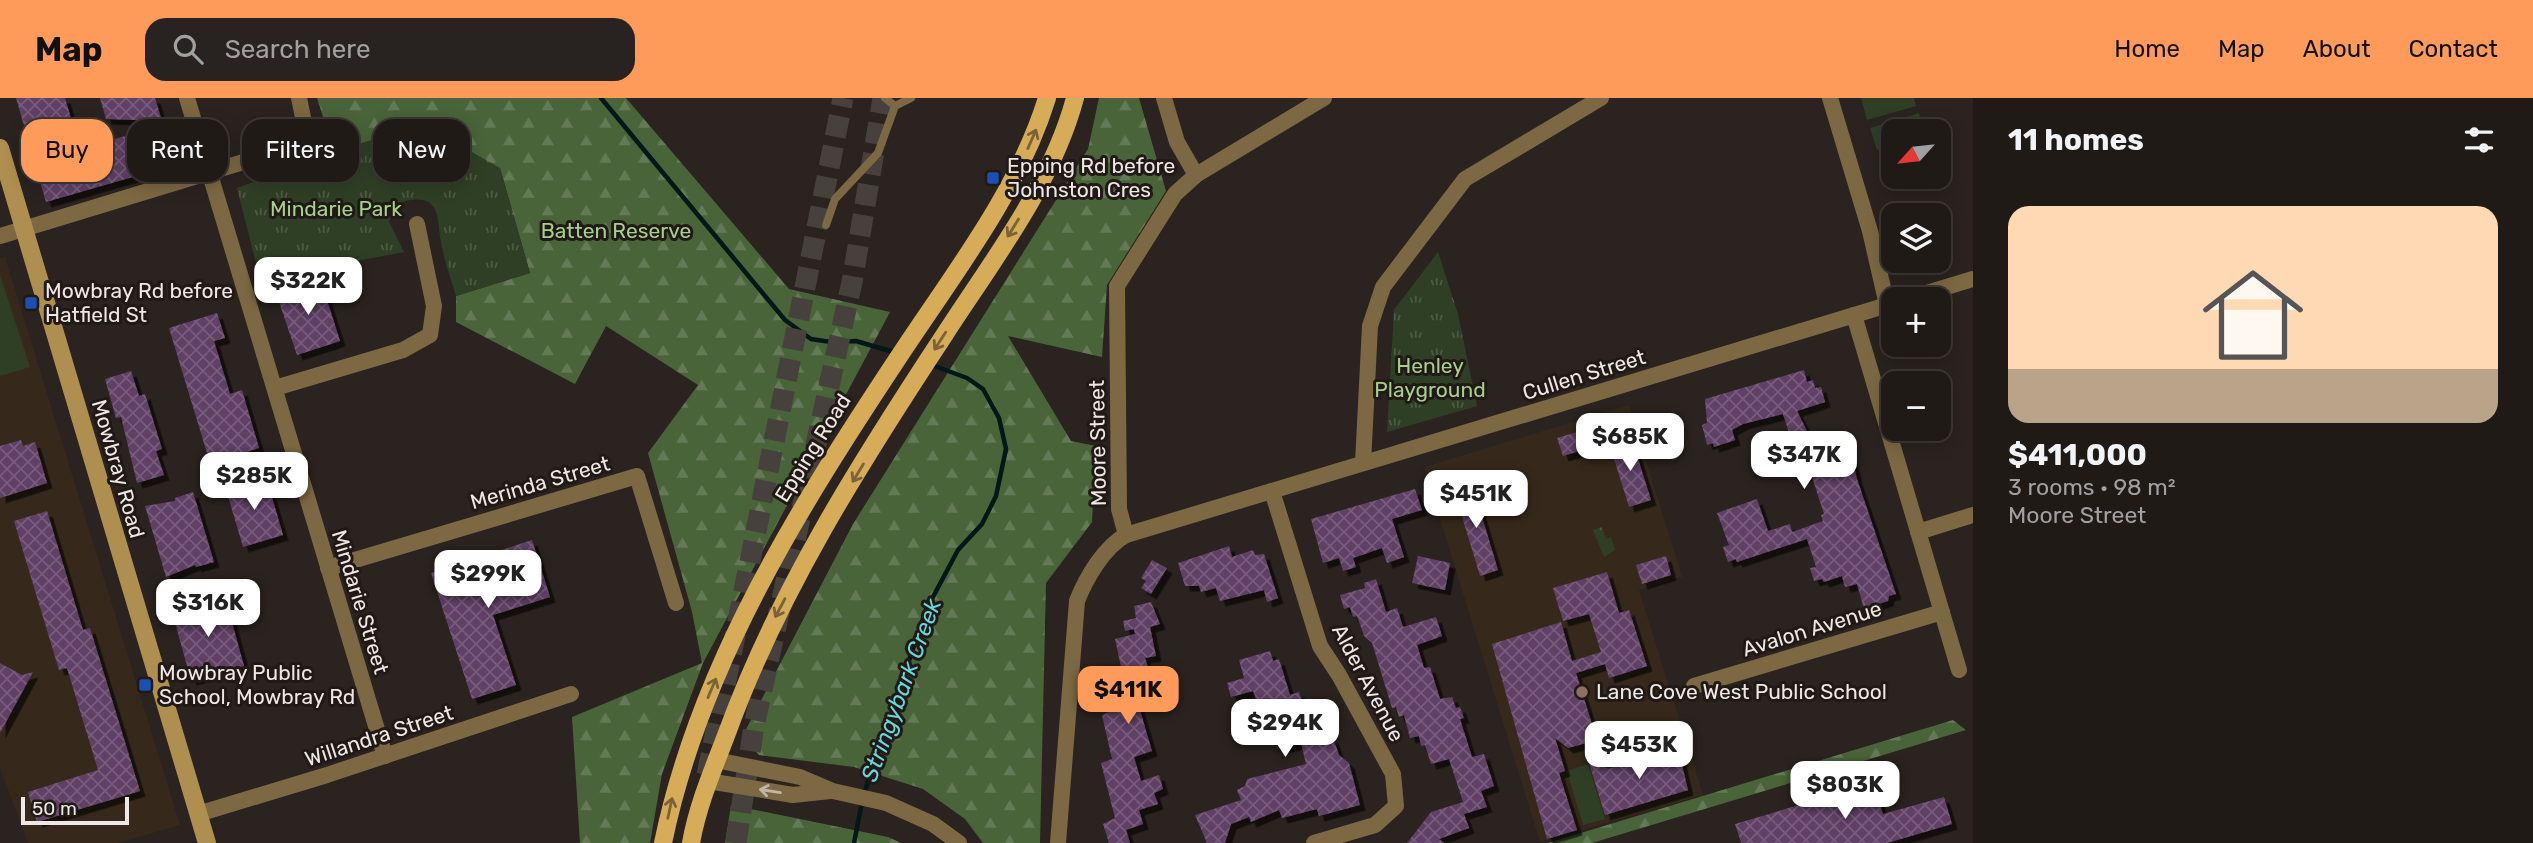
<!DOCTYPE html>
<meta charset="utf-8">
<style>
body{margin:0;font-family:Rubik,sans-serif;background:#282320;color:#f1f3f6;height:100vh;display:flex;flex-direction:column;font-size:26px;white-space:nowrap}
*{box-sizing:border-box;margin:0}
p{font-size:23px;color:#a2a1a1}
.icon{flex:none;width:38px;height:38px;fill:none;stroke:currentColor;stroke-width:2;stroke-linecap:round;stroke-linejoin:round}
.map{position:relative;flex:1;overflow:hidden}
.side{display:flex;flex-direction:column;background:#201a17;width:560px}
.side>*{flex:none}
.banner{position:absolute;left:21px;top:21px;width:665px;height:63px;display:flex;gap:14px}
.needle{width:46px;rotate:243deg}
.tools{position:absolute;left:1881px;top:21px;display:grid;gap:14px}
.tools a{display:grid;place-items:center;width:70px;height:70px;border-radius:14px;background:#201a17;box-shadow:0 4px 18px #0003,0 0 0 2px #3d3836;font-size:35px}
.scale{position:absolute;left:21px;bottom:18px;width:108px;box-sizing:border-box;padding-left:7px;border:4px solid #ede8e5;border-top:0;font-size:19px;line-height:24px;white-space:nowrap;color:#ede8e5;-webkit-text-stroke:5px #211916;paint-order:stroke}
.price{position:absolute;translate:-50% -60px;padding:0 16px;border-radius:14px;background:#fff;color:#222;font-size:23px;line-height:46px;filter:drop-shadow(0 2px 4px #0008)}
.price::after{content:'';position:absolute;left:50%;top:42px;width:21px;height:16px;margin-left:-10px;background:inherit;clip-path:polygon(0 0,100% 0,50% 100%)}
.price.active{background:#ff9b5a;color:#111}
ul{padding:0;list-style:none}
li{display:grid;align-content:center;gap:14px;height:371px;padding:0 35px}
li span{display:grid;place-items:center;height:217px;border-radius:21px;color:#555}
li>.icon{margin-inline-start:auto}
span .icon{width:126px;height:126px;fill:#fffc;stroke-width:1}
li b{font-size:30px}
h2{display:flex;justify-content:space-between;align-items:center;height:84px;padding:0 35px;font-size:30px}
.pill{padding:0 24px;border-radius:21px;background:#201a17;box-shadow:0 4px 18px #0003,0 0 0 2px #3d3836;font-size:24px;line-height:63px}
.pill.active{background:#ff9b5a;color:#111}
header{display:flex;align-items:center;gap:42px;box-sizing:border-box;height:98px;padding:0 35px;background:#ff9b5a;color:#111}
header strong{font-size:33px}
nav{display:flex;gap:38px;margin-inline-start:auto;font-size:24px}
.search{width:490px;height:63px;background:#282320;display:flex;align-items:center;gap:18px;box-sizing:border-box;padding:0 24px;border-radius:21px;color:#a2a1a1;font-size:26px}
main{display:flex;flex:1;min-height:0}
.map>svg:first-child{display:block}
.education{fill:#36291b}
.grass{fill:#2f3f25}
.forest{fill:url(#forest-firs)}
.park{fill:url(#park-tufts)}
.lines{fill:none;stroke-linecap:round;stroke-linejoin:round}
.stream{stroke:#011718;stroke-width:4.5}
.building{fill:url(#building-cross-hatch);filter:url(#shadow)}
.motorway-tunnel{stroke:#47413d;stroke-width:21;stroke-dasharray:21 10;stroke-linecap:butt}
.service{stroke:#7c6842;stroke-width:8}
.minor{stroke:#7c6842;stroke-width:16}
.secondary{stroke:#af8f4f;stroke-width:18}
.primary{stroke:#d6ac58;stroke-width:18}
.oneway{stroke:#7c6237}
.oneway2{stroke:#c0b5a4}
.transit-dot{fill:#1a4fb4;stroke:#211916;stroke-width:2.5}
.education-dot{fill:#8d6e63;stroke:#211916;stroke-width:2.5}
.labels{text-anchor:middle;stroke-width:6;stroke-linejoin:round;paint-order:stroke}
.poi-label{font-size:21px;fill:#ede8e5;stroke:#211916;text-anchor:start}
.park-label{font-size:21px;fill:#a6d08b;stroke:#211916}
.street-label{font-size:21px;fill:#ede8e5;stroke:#211916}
.water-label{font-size:23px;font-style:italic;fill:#65d7dd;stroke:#211916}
</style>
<header>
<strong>Map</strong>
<div class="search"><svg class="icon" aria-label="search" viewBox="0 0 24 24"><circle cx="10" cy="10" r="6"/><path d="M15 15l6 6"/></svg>Search here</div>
<nav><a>Home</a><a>Map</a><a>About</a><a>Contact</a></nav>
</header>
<main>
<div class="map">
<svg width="1973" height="745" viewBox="0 0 1973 745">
<defs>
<pattern id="forest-firs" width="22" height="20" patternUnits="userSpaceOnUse" patternTransform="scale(1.75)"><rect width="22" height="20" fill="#496439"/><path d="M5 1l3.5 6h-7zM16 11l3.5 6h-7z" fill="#647a56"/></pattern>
<pattern id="park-tufts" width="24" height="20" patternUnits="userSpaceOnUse" patternTransform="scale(1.75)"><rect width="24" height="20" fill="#2f3f25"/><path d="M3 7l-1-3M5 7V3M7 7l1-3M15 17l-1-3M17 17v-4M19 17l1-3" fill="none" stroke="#4d5b44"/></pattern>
<pattern id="building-cross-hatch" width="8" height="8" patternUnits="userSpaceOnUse" patternTransform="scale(1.75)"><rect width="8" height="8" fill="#603f65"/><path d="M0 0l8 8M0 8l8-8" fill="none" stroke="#775b7b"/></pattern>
<filter id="shadow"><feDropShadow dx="5.5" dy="5.5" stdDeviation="0" flood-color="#0009"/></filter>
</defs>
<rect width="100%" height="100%" fill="#2a231f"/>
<g class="education">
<path d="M5,159L180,727L118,745H28L0,670V160Z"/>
<path d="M1629,307L1682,479L1639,492L1703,697L1540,744L1424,369Z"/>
</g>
<g class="grass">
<path d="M1861,0H1914L1916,8L1867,22Z"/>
<path d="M1919,15L1924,33H1894L1893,47L1877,52L1870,30Z"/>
<path d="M0,177L30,269L0,278Z"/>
<path d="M1588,666L1605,721L1583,727L1567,673Z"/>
</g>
<g class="forest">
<path d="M317,0H626L789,191L890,214L703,565L662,676L650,745H580L572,619L702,565L692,514L648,355L698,287L606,228L575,286L456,224V198L530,175L500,70L339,52L316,59L325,25Z"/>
<path d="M1099,0H1139L1166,93L1107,187L1102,259L1008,238L1071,343L1096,348L1092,424L1046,485L1040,745H983L965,721L923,691L854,669L759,657L742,639L853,426L1088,51Z"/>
<path d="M1953,622L1966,632L1592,745H1548Z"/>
<path d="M731,707L888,739L901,745H725Z"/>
</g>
<g class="park">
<path d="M423,26L500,70L530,175L456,198C451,181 444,162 441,144C437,126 443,98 411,102C399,103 392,113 389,124L404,154L330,168L262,189L237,90L339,52Z"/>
<path d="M1438,154L1458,216L1477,308L1387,334L1394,212Z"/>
<path d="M1602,429L1606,441L1611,439L1615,452L1604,459L1593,432Z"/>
</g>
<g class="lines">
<g class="stream">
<path d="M601,0L785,222L811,241L831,244L856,243L897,255"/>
<path d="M864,696L926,512L958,452L982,426L996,398L1006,351L999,320L983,291L967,280L932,267"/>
<path d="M854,745L862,704"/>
</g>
</g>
<g class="building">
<path d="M16,0H65L80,51L163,27L174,67L46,104Z"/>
<path d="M100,0H155L162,23L106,21Z"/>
<path d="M320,180L340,243L297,257L276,195Z"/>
<path d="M217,215L225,240L214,243L230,296L242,292L259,350L210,365L169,230Z"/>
<path d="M1804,272L1807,284L1813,282L1815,290L1821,289L1825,304L1797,313L1814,347L1819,345L1820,349L1847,340L1857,381L1896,496L1889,498L1888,503L1864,511L1857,486L1845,489L1842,478L1824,484L1822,481L1814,483L1810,470L1816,469L1807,441L1737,464L1736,461L1728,464L1723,449L1729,447L1717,415L1757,401L1768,433L1790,426L1792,434L1823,423L1821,417L1824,416L1812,379L1799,349L1794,351L1783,316L1743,326L1732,332L1735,342L1714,349L1713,345L1707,347L1702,327L1707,325L1705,301Z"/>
<path d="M131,273L139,298L145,296L162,351L156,353L164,377L137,385L121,319L116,320L105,281Z"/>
<path d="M1577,334L1583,352L1563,358L1557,340Z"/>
<path d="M21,342L23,348L35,344L47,385L0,400V348Z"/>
<path d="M1632,342L1651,402L1629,409L1610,348Z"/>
<path d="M266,379L283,437L243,449L226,391Z"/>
<path d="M1472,386L1498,472L1480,478L1454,392Z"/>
<path d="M1415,391L1422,412L1392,421L1404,459L1387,465L1382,450L1353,460L1356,469L1343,473L1339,460L1323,465L1311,421Z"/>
<path d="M193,394L214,464L196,469L195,467L166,479L145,408L175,403V400Z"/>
<path d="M47,413L83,532L90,530L140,693L37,724L28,694L98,672L67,570L59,572L14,423Z"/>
<path d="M532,442L550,499L493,517L516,587L472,601L431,475Z"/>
<path d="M1229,448L1232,459L1253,452L1255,457L1264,456L1278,500L1267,504L1264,492L1220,503L1216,490L1201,494L1199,488H1185L1178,465Z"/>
<path d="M1418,458L1450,465L1445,492L1412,485Z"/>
<path d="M1666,458L1671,477L1642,486L1636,467Z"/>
<path d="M1152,462L1167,470L1151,496L1141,490L1146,483L1141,480Z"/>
<path d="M1607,474L1619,515L1629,512L1647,568L1609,580L1605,566L1576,575L1597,642L1568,650L1555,640L1565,673L1559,675L1577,732L1547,741L1492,546L1561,524L1572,563L1601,554L1589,516L1563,523L1553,490Z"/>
<path d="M1376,481L1386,514L1397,510L1403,529L1436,519L1442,538L1417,547L1424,570L1430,569L1440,601L1452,599L1456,610L1460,609L1464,620L1460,621L1472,659L1484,656L1494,688L1481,693L1487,709L1464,716L1469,730L1439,741L1444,745H1407L1431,714L1463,704L1449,661L1431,666L1425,647L1421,648L1419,638L1410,640L1404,617L1399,619L1396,609L1392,610L1372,545L1364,538L1357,518L1353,519L1350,509L1344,511L1340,497L1365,490L1364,485Z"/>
<path d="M225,499L244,568L191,582L172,514Z"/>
<path d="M1151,504L1160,526L1150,529L1156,558L1145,560L1153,584L1134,592L1152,653L1134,659L1141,683L1159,677L1163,691L1154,695L1158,706L1139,712L1143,726L1126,732L1130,745H1109L1103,726L1115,720L1101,665L1112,661L1102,617L1112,613L1106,592L1092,595L1088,579L1121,569L1115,541L1135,536L1134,531L1125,533L1123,523L1136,520L1134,508Z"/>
<path d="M1270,553L1273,563L1279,561L1290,597L1299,594L1306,617L1316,614L1327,642L1333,640L1339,657L1349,665L1360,707L1319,718L1317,711L1282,720L1279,712L1251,724L1249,719L1231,726L1225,745H1207L1195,717L1241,702L1237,692L1245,688L1247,681L1306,666L1301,645L1284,650L1278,631L1270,634L1253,593L1231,599L1227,585L1244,580L1239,562Z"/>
<path d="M0,565L22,577L33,574L0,635Z"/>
<path d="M1678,650L1688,692L1605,717L1586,655L1608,671Z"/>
<path d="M1873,685L1883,716L1944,699L1952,726L1887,745H1741L1735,726Z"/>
</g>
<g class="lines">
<g class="motorway-tunnel">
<path d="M707,677L843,0"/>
<path d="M736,745L754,628L852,184L883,0"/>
</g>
<g class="service">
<path d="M885,0L895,8L911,0"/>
<path d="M826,127L835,101L878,55L895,8"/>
</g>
<g class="minor">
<path d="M187,0L385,658"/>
<path d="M1164,0L1177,44L1196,77"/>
<path d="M1830,0L1870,133L1887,207"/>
<path d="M0,138L299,47L305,29L299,0"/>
<path d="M1907,201L1973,181"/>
<path d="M1854,217L1959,572"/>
<path d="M275,290L403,252L430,237L434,208L417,126"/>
<path d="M1363,365L1370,228L1383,189L1465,81L1601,0"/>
<path d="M1272,393L1320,548L1339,577L1393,676L1396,708L1375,727L1314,745"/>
<path d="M1918,434L1973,417"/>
<path d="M1126,437L1894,205"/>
<path d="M328,470L637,378L676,505"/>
<path d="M1694,588L1942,514"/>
<path d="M716,662L800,679L833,693L886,705L933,726L959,745"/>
<path d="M708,683L793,697L830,693"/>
<path d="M198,716L327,677L571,596"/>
<path d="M1058,745L1077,503C1086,480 1104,449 1126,437L1119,411L1117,188L1175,96L1196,77L1324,0"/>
</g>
<path class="secondary" d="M0,50L207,745"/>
<g class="primary">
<path d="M663,745C700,566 800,408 900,257C954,175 1018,94 1047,0"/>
<path d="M691,745C698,706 713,672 727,635C779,492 862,362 945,236C993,162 1052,86 1075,0"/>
</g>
</g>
<defs><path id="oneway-shaft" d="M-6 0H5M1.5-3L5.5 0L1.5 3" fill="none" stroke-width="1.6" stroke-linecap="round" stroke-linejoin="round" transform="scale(1.75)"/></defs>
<g class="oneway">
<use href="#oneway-shaft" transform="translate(1032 41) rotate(-66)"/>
<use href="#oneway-shaft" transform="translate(1013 130) rotate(122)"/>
<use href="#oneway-shaft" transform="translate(940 243) rotate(123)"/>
<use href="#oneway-shaft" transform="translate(858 375) rotate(121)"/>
<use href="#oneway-shaft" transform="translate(780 510) rotate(118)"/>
<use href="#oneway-shaft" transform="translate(712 590) rotate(-67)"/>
<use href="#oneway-shaft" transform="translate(670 710) rotate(-78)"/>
</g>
<use class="oneway2" href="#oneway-shaft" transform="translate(770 693) rotate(-171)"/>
<g class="transit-dot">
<rect x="986" y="73" width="14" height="14" rx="3.5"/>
<rect x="24" y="198" width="14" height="14" rx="3.5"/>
<rect x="138" y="580" width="14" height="14" rx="3.5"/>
</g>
<circle class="education-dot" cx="1582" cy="594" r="7"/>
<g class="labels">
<g class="poi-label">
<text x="1007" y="75">Epping Rd before<tspan x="1007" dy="24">Johnston Cres</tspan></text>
<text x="45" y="200">Mowbray Rd before<tspan x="45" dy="24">Hatfield St</tspan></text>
<text x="159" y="582">Mowbray Public<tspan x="159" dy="24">School, Mowbray Rd</tspan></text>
<text x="1596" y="601">Lane Cove West Public School</text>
</g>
<g class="park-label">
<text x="336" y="118">Mindarie Park</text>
<text x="616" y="140">Batten Reserve</text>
<text x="1430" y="275">Henley<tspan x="1430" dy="24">Playground</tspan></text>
</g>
<g class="street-label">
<text transform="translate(1584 277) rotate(-17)" y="7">Cullen Street</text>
<text transform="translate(1098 345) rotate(-91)" y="7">Moore Street</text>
<text transform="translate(813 350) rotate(-58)" y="7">Epping Road</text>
<text transform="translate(118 371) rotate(74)" y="7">Mowbray Road</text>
<text transform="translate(540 385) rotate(-16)" y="7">Merinda Street</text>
<text transform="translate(360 504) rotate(73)" y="7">Mindarie Street</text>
<text transform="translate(1812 531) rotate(-17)" y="7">Avalon Avenue</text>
<text transform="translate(1368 585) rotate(62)" y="7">Alder Avenue</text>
<text transform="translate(379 638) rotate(-18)" y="7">Willandra Street</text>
</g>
<g class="water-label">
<text transform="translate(901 592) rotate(-70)" y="8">Stringybark Creek</text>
</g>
</g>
</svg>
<div class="tools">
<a><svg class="needle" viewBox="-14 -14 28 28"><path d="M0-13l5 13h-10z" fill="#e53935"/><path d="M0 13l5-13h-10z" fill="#a2a1a1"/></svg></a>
<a><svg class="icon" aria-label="layers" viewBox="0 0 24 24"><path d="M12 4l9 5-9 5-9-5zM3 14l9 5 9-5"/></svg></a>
<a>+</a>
<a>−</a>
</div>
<div class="scale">50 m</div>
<b class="price" style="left:308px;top:219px">$322K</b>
<b class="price" style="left:1630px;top:375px">$685K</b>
<b class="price" style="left:1804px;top:393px">$347K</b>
<b class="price" style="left:254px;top:414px">$285K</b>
<b class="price" style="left:1476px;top:432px">$451K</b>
<b class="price" style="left:488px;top:512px">$299K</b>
<b class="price" style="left:208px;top:541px">$316K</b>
<b class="price active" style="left:1128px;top:628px">$411K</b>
<b class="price" style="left:1285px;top:661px">$294K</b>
<b class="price" style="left:1639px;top:683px">$453K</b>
<b class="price" style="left:1845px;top:723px">$803K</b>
<div class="banner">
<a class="pill active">Buy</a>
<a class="pill">Rent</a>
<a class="pill">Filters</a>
<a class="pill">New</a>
</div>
</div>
<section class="side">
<h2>11 homes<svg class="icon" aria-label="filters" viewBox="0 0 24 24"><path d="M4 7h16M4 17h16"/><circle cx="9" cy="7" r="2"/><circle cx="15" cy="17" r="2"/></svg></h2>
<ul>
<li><span style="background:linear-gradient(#ffd9b3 75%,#b9a48a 0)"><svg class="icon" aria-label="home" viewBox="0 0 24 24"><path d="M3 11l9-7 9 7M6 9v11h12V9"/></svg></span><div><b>$411,000</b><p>3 rooms · 98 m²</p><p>Moore Street</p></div></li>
</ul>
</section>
</main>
